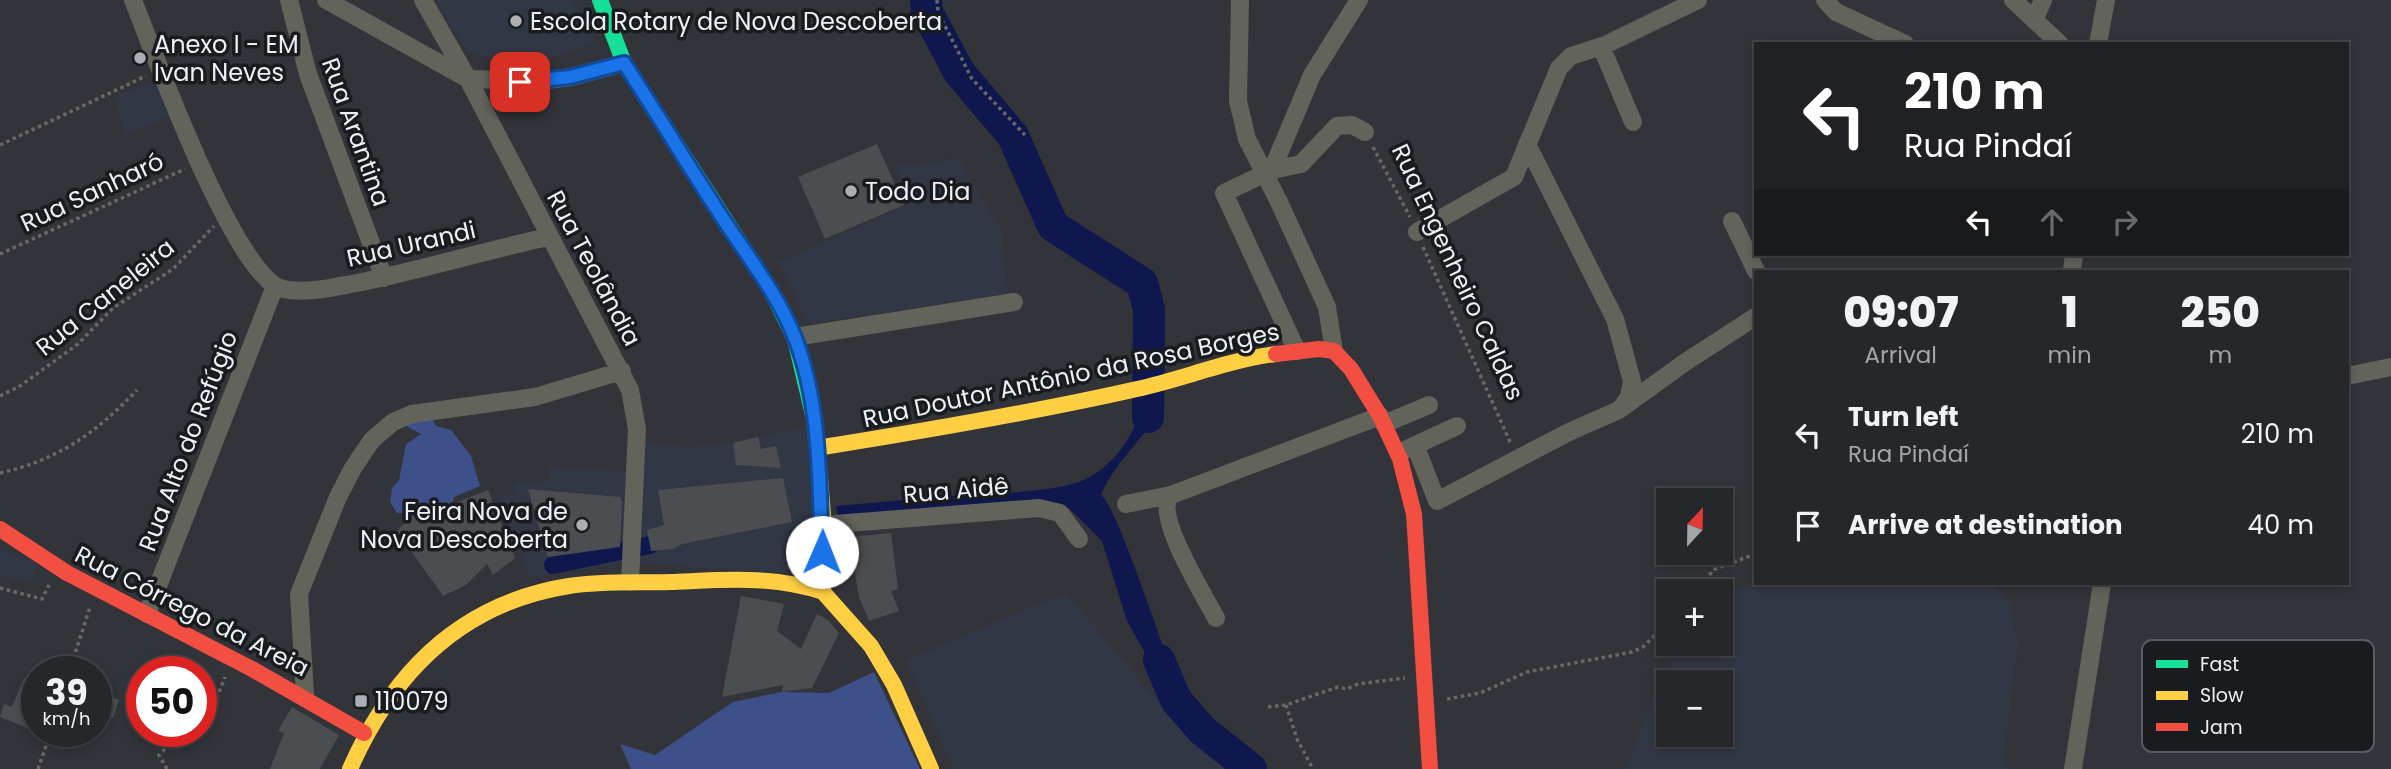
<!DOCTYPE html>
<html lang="en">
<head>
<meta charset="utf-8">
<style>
	body { margin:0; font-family:Poppins,sans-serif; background:#2e2f33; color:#f1f3f6; height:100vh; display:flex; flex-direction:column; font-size:26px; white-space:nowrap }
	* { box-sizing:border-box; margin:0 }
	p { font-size:23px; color:#a4a5a9 }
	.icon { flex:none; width:38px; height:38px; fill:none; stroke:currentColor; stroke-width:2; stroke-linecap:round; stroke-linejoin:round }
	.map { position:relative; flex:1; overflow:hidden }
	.panel { position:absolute; left:1754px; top:270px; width:595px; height:315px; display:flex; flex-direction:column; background:#26272b; border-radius:0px; box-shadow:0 4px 10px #0003,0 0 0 2px #424447 }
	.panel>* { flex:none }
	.banner { position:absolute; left:1754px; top:42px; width:595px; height:214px; border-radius:0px; box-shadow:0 4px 10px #0003,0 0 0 2px #424447; background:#202124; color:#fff; overflow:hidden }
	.needle { width:46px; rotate:22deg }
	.controls { position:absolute; left:1656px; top:488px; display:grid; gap:14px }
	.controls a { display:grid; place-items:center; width:77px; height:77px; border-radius:0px; background:#26272b; box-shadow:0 4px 10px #0003,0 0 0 2px #424447; font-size:35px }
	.speed { position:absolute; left:21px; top:656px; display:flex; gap:14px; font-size:35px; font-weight:700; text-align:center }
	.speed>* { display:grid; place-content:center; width:91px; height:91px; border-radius:50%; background:#26272b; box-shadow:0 4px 10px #0003,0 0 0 2px #424447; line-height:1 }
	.speed small { font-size:18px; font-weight:400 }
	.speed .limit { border:10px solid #d22; background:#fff; color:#111 }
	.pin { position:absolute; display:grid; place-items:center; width:60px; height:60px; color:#fff; margin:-30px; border-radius:14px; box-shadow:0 4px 10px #0006 }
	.me { position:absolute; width:77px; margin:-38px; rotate:1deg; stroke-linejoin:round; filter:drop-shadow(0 0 5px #0008) }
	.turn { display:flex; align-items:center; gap:24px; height:147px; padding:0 35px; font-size:32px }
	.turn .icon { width:91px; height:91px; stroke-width:2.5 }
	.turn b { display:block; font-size:49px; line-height:60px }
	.lanes { display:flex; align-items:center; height:66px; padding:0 35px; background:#0003; justify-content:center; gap:35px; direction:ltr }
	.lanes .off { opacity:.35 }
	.eta { display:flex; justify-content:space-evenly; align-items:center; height:119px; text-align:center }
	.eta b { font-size:42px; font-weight:800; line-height:49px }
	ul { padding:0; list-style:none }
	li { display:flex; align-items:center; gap:21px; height:91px; padding:0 35px }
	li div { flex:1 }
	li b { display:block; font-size:26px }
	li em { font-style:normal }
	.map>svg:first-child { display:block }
</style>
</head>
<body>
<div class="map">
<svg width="2391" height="769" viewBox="0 0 2391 769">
	<rect width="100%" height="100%" fill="#323439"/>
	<path fill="#323745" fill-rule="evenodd" d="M436 0H573L596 42 530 65 467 53Z
		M157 80 169 117 125 135 114 97Z
		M959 159 1001 230 1008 293 808 324 779 262 910 204 895 166Z
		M807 428 814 556 791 573 623 563 531 578 496 498 515 493 513 483 549 481 550 466 627 472 629 439 691 448Z
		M0 549 37 564 31 583 0 575Z
		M1760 583H1988L2009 601 2018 643 2004 757 2008 769H1626L1658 685 1680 644H1720V600L1730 591ZM1720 682V735H1668V682Z
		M1066 593 1166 711 1171 707 1203 737 1225 769H954L906 660Z"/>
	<path fill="#3d5089" d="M422 418H432L436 426 451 430 471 456 480 486 454 497 450 513H397L390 502 392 488 399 480 406 444 421 434 406 426Z
		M874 672 920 769H631L620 744 655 755 733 702 782 692 829 693Z"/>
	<path fill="#0e174e" d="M1161 396C1153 436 1116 457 1101 495 1117 505 1168 664 1180 694L1173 703 1127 621 1102 541 1069 508 1041 502 838 517 836 506 983 493 989 495C1016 491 1061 491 1086 479 1117 463 1138 431 1143 398Z"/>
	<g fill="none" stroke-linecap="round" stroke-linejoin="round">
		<path stroke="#0e174e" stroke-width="18" d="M553 565 650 545"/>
		<path stroke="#0e174e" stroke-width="32" d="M926 0 927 12 959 72 1013 136 1053 226 1142 283 1149 309 1148 417
			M1159 660 1176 700 1202 730 1251 769"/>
	</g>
	<path fill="#4b4d51" d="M877 144 904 205 825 239 798 177Z
		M758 437 761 449 776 446 781 468 736 465 733 443Z
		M783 478 792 522 682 544 673 549 651 551 647 530 664 525 658 490Z
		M528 489 620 497 622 501 620 547 548 557Z
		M488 490 515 558 493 575 487 564 466 585 443 596 397 531 415 512 432 515 457 513 452 504Z
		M891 533 898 589 891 591 899 611 869 621 859 597 849 537Z
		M741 596 784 604 777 631 801 649 817 614 828 620 839 633 812 688 782 692 783 685 722 697Z
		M24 678 37 683V704L28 728 0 717 4 704 12 707Z
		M96 692 119 700 113 718 96 712Z
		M292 707 339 735 320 769H270L284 733 278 731Z"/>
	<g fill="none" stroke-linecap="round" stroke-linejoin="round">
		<path stroke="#686964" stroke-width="3.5" stroke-dasharray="3.5 3.5" stroke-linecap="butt" d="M937 0 938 12 972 79 1025 135
			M0 145 146 76
			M1373 147 1410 217
			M1423 247 1511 444
			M0 254 185 169
			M0 396 20 386 78 344 113 308 173 269 214 226
			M0 473C58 460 96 433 137 390
			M0 588 42 599 49 585
			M1697 592 1713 570 1755 554
			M69 672 90 607
			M1447 699 1480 693 1527 672 1632 652 1643 647 1668 623
			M1286 705 1297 739 1313 769
			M1268 707 1286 705 1338 687 1347 689 1358 684 1405 678
			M201 712 216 700 225 677
			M38 769 51 732
			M167 769 159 755 182 732"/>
		<path stroke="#62635a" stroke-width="18" d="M133 0C153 50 235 278 283 289 307 294 334 287 357 283 421 270 484 251 548 237
			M289 0 308 74 384 278
			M326 0 468 79 539 81 571 77 624 63
			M423 0 468 79 630 390 637 429 630 582
			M1825 0 1836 12 1905 44
			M2013 0 2060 44
			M2035 18 2043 0
			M2098 44 2106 0
			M1601 46 1633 122
			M1238 101 1240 0
			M1527 144 1615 319 1632 381 1629 397 1621 408
			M1272 170 1312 75 1359 0
			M1279 202 1327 307 1334 351
			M1732 221 1756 271
			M1417 232 1514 177 1559 68 1571 56 1605 45 1698 0
			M2072 271 2074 254
			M795 337 1014 302
			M1297 351 1224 193 1272 170 1301 164 1337 126 1352 125 1365 132
			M2347 376 2391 367
			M1384 424 1429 405
			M1415 445 1437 501 1569 432 1619 410 1684 363 1755 317
			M1407 449 1457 426
			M1171 495C1153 514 1205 597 1216 618
			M1126 504 1171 495 1380 416
			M822 525 1039 508 1060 513 1079 539
			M147 614 275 286
			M305 695 299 594 338 497 353 468 372 440 393 422 412 414 535 397 622 371
			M2073 769 2102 583"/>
		<path stroke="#16e098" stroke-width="16" d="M600 0 624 63 770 289 795 339 814 419 819 467"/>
		<path stroke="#ffcf43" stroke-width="16" d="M817 448C924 431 1031 413 1137 389 1183 379 1228 360 1276 354
			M819 467 823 515V592L871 646 894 685 931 769
			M350 769C392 673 461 603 569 586 602 581 636 583 670 582 723 580 772 575 823 592"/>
		<path stroke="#f24e42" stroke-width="16" d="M1276 354 1319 349 1334 351 1351 369 1380 416 1400 459 1414 514 1430 769
			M0 529 67 573 252 669 364 733"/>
		<path stroke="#62635a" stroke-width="18" d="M1238 101 1247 139 1279 202"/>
	</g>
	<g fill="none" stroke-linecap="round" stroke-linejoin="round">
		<defs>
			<path id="route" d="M520 82 570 77 624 63C656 112 686 162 718 211 744 252 777 292 795 338 821 405 819 482 822 552"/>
		</defs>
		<use href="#route" stroke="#114b97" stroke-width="18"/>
		<use href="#route" stroke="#1a73e8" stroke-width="12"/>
	</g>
	<g fill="#acaeb4" stroke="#191b1f" stroke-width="2.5">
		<circle cx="516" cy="21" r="7"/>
		<circle cx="140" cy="58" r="7"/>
		<circle cx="851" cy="191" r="7"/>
		<circle cx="582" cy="525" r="7"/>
		<rect x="354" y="694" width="14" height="14" rx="3.5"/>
	</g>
	<g text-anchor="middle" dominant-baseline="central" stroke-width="7" stroke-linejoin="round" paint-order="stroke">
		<g font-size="24" fill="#eef0f7" stroke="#191b1f" text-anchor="start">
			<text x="530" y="21">Escola Rotary de Nova Descoberta</text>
			<text x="154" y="44">Anexo I - EM<tspan x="154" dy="28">Ivan Neves</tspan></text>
			<text x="865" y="191">Todo Dia</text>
			<text x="568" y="511" text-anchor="end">Feira Nova de<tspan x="568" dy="28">Nova Descoberta</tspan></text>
			<text x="375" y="701">110079</text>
		</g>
		<g font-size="24" fill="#eef0f7" stroke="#191b1f">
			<text transform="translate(356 132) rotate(70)">Rua Arantina</text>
			<text transform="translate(92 192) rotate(-25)">Rua Sanharó</text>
			<text transform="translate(411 244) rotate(-13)">Rua Urandi</text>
			<text transform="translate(594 268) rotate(62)">Rua Teolândia</text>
			<text transform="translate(1458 272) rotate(65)">Rua Engenheiro Caldas</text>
			<text transform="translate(105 297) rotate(-39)">Rua Caneleira</text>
			<text transform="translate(1071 375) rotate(-12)">Rua Doutor Antônio da Rosa Borges</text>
			<text transform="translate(188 441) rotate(-69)">Rua Alto do Refúgio</text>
			<text transform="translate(956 490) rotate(-5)">Rua Aidê</text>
			<text transform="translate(192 611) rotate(27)">Rua Córrego da Areia</text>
		</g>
	</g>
	<rect x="2142" y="640" width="232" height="112" rx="10" fill="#191b1f" stroke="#595b60" stroke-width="2"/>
	<rect x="2156" y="660" width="32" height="8" fill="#16e098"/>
	<rect x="2156" y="691" width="32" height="9" fill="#ffcf43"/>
	<rect x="2156" y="723" width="32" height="8" fill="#f24e42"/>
	<g font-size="19" fill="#eef0f7">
		<text x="2200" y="671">Fast</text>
		<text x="2200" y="702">Slow</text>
		<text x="2200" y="734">Jam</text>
	</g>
</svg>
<div class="controls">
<a><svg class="needle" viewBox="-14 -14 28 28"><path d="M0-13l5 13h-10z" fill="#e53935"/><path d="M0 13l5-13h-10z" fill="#a4a5a9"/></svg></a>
<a>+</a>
<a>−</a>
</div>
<div class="speed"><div>39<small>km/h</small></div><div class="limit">50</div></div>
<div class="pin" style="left:520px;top:82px;background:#d93025"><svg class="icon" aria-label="arrive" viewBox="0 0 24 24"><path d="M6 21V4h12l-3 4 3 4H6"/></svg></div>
<svg class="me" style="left:822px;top:552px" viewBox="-20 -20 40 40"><circle r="19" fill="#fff"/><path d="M0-13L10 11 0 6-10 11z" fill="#1a73e8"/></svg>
<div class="banner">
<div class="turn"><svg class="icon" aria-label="left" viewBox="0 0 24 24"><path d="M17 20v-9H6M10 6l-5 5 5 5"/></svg><div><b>210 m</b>Rua Pindaí</div></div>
<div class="lanes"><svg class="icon" aria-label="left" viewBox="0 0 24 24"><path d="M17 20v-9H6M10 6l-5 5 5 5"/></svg><svg class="icon off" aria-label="ahead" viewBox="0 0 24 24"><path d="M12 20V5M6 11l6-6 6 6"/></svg><svg class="icon off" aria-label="right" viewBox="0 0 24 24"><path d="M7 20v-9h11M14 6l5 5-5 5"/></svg></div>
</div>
<section class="panel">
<div class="eta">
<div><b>09:07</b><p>Arrival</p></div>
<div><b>1</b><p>min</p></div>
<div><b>250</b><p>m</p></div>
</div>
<ul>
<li><svg class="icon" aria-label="left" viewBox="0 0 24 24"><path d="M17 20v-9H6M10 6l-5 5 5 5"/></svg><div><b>Turn left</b><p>Rua Pindaí</p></div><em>210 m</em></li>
<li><svg class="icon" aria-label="arrive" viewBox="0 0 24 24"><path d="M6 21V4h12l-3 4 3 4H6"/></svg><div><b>Arrive at destination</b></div><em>40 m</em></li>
</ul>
</section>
</div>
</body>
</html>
